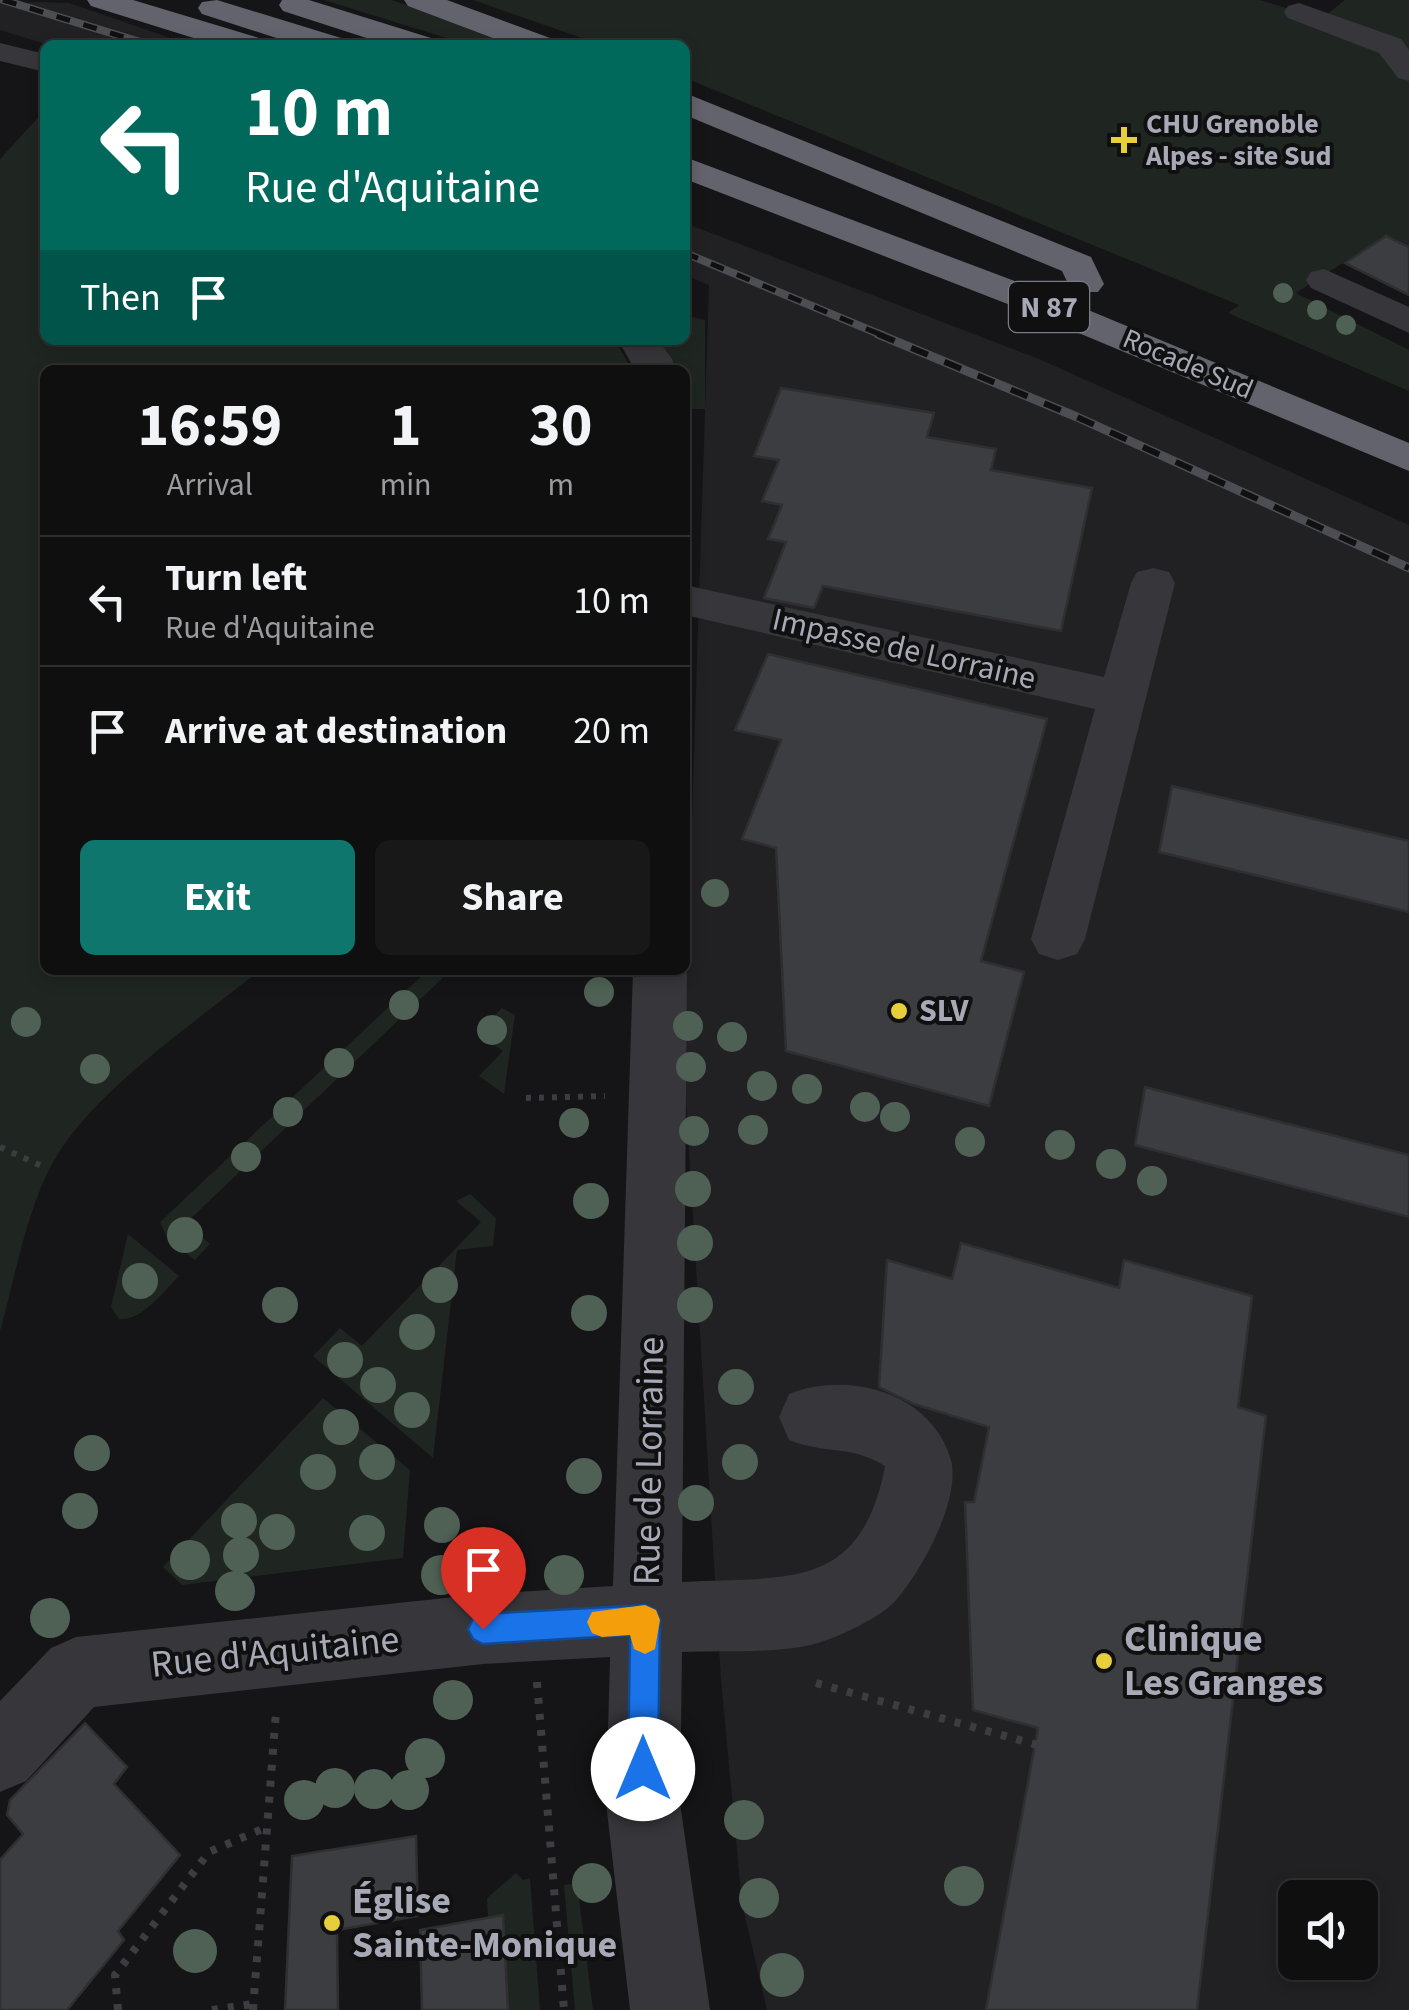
<!DOCTYPE html>
<html lang="en">
<head>
<meta charset="utf-8">
<style>
	body { margin:0; font-family:"Source Sans 3",sans-serif; background:#191819; color:#f1f3f6; height:100vh; display:flex; flex-direction:column; font-size:38px; white-space:nowrap }
	* { box-sizing:border-box; margin:0 }
	p { font-size:32px; color:#9c9c9f }
	.icon { flex:none; width:55px; height:55px; fill:none; stroke:currentColor; stroke-width:2; stroke-linecap:round; stroke-linejoin:round }
	.map { position:relative; flex:1; overflow:hidden }
	.sheet { position:absolute; left:40px; top:365px; width:650px; height:610px; display:flex; flex-direction:column; background:#100f10; border-radius:15px; box-shadow:0 5px 15px #0003,0 0 0 2px #302f30 }
	.sheet>* { flex:none }
	.hud { position:absolute; left:40px; top:40px; width:650px; height:305px; border-radius:15px; box-shadow:0 5px 15px #0003,0 0 0 2px #302f30; background:#00695c; color:#fff; overflow:hidden }
	.buttons { position:absolute; left:1278px; top:1880px; display:grid; gap:20px }
	.buttons a { display:grid; place-items:center; width:100px; height:100px; border-radius:15px; background:#100f10; box-shadow:0 5px 15px #0003,0 0 0 2px #302f30; font-size:50px }
	.pin { position:absolute; display:grid; place-items:center; width:85px; height:85px; color:#fff; margin:-102px -42px; border-radius:50% 50% 50% 0; rotate:-45deg; box-shadow:0 0 10px #0007 }
	.pin .icon { rotate:45deg }
	.me { position:absolute; width:110px; margin:-55px; rotate:0deg; stroke-linejoin:round; filter:drop-shadow(0 0 8px #0008) }
	.turn { display:flex; align-items:center; gap:35px; height:210px; padding:0 40px; font-size:45px }
	.turn .icon { width:130px; height:130px; stroke-width:2.5 }
	.turn b { display:block; font-size:70px; line-height:85px }
	.then { display:flex; align-items:center; height:95px; padding:0 40px; background:#0003; gap:20px; font-size:38px }
	.eta { display:flex; justify-content:space-evenly; align-items:center; height:170px; text-align:center }
	.eta b { font-size:60px; font-weight:700; line-height:70px }
	.button { display:flex; gap:20px; margin-top:auto; padding:20px 40px }
	.button a { flex:1; height:115px; border-radius:15px; background:#0f766e; color:#fff; font-size:40px; font-weight:700; line-height:115px; text-align:center }
	.button a+a { background:#191819; color:#f1f3f6 }
	ul { padding:0; list-style:none }
	li { display:flex; align-items:center; gap:30px; height:130px; padding:0 40px; border-top:2px solid #302f30 }
	li div { flex:1 }
	li b { display:block; font-size:38px }
	li em { font-style:normal }
	.map>svg:first-child { display:block }
</style>
</head>
<body>
<div class="map">
<svg width="1409" height="2010" viewBox="0 0 1409 2010">
	<rect width="100%" height="100%" fill="#151416"/>
	<path fill="#212123" fill-rule="evenodd" d="M37 2 69 3 191 45H49L0 30V4Z
		M685 223 1039 359 1409 525V2010H767L742 1904 721 1680 684 1068 709 285 685 275ZM1295 1898H1360V1962H1295Z"/>
	<path fill="#1f2621" d="M324 0H392L520 45H469Z
		M473 0H1259L1322 18 1345 0H1409V245L1386 235 1296 293 1409 350V391L1228 313 1239 305 685 78V45H602Z
		M45 110V340H615L632 370H45V970H260C193 1025 81 1098 46 1176 24 1224 14 1281 0 1331V159Z
		M685 315 705 320V409H685V370H667L650 340H685Z
		M428 970H451L186 1223 210 1244 195 1260 167 1238 160 1222Z
		M502 1008 515 1015 504 1094 479 1076 503 1051 477 1033Z
		M470 1194 496 1218 493 1246 457 1250 433 1458 313 1356 340 1328 362 1346 481 1222 456 1201Z
		M128 1234 179 1276C162 1293 142 1321 119 1319L111 1307Z
		M323 1398 410 1470 403 1558 182 1585 163 1567Z
		M516 1873 523 1880 530 1878 540 2010H508L503 1916 488 1918 487 1898Z
		M577 1883 593 2010H575L564 1885Z"/>
	<path fill="#3c3d40" stroke="#2f2f32" stroke-width="2.5" d="M1386 236 1409 247V295L1345 263Z
		M781 388 934 413 927 437 996 449 991 470 1092 488 1061 631 823 586 814 608 764 598 786 542 768 539 782 505 762 501 779 460 754 456Z
		M768 654 1047 719 981 961 1024 972 989 1106 786 1051 776 848 742 839 781 740 735 730Z
		M1172 786 1409 841V912L1159 852Z
		M1145 1087 1409 1155V1217L1135 1145Z
		M961 1243 1119 1288 1124 1260 1252 1296 1238 1407 1266 1416 1197 2010H986L1038 1728 973 1710 965 1502H974L989 1427 914 1404 879 1387 887 1260 952 1279Z
		M85 1723 127 1767 114 1784 180 1855 118 1931 124 1940 67 2010H0V1860L23 1834 7 1815 10 1800Z
		M416 1836 418 1916 337 1930 338 2010H285L292 1856Z
		M503 1915 508 2010H422L420 1930Z"/>
	<g fill="none" stroke-linecap="round" stroke-linejoin="round">
		<path stroke="#3c3c42" stroke-width="6" stroke-dasharray="5 8" stroke-linecap="butt" d="M526 1098 605 1096
			M0 1147 46 1168"/>
		<path stroke="#3c3c42" stroke-width="8" stroke-dasharray="6 10" stroke-linecap="butt" d="M537 1682 564 2010
			M816 1683 1055 1750
			M118 2010 115 1975 209 1852 267 1827
			M212 2010 253 2004
			M253 2010 276 1712"/>
		<path fill="#36363b" fill-rule="evenodd" d="M1299 3 1401 39 1409 50V81L1398 78 1379 53 1288 18 1284 12 1288 6Z
			M0 43 45 54V72L0 61Z
			M1324 269 1409 307V333L1311 288 1306 280 1311 272Z
			M618 340H658L672 359 675 370H635Z
			M1153 568 1169 572 1175 583 1085 939 1077 954 1058 960 1039 954 1031 939 1095 709 685 615V585L1104 677 1131 583 1137 572Z
			M685 966 687 970 682 1582C787 1576 861 1592 885 1466 849 1444 826 1455 789 1440L779 1417 789 1394C849 1370 932 1393 951 1460 961 1499 922 1570 897 1599 882 1617 841 1636 818 1643 781 1654 722 1650 682 1652L680 1803 710 2010H630L606 1803 610 1657 483 1664 94 1707 26 1781 0 1792V1701L51 1648 76 1637 483 1594 613 1586 633 970H685Z"/>
		<path fill="#62636c" fill-rule="evenodd" d="M87 0H133L259 38 264 45H216L91 6Z
			M217 0 341 38 346 45H298L202 14 198 8 202 2Z
			M282 0H309L431 38 436 45H388L283 11 279 5Z
			M404 0H447L550 38 555 45H511L408 6Z
			M685 93 1091 257 1104 284 1098 292H1072L1062 271 685 115Z
			M685 157 1052 295 1409 443V471L1026 311 685 179Z"/>
		<defs>
			<path id="rail-far1" d="M3 0 150 45
				M685 253 884 336"/>
			<path id="rail" d="M878 334 1077 417 1409 568"/>
		</defs>
		<use href="#rail-far1" stroke="#4d4d54" stroke-width="8"/>
		<use href="#rail" stroke="#4d4d54" stroke-width="9"/>
		<use href="#rail-far1" stroke="#101011" stroke-width="5" stroke-dasharray="14" stroke-linecap="butt"/>
		<use href="#rail" stroke="#101011" stroke-width="6" stroke-dasharray="18" stroke-linecap="butt"/>
	</g>
	<g fill="#4f6154">
		<circle cx="1283" cy="293" r="10"/>
		<circle cx="1317" cy="310" r="10"/>
		<circle cx="1346" cy="325" r="10"/>
		<circle cx="715" cy="893" r="14"/>
		<circle cx="599" cy="992" r="15"/>
		<circle cx="404" cy="1005" r="15"/>
		<circle cx="26" cy="1022" r="15"/>
		<circle cx="688" cy="1026" r="15"/>
		<circle cx="492" cy="1030" r="15"/>
		<circle cx="732" cy="1037" r="15"/>
		<circle cx="339" cy="1063" r="15"/>
		<circle cx="691" cy="1067" r="15"/>
		<circle cx="95" cy="1069" r="15"/>
		<circle cx="762" cy="1086" r="15"/>
		<circle cx="807" cy="1089" r="15"/>
		<circle cx="865" cy="1107" r="15"/>
		<circle cx="288" cy="1112" r="15"/>
		<circle cx="895" cy="1117" r="15"/>
		<circle cx="574" cy="1123" r="15"/>
		<circle cx="753" cy="1130" r="15"/>
		<circle cx="694" cy="1131" r="15"/>
		<circle cx="970" cy="1142" r="15"/>
		<circle cx="1060" cy="1145" r="15"/>
		<circle cx="246" cy="1157" r="15"/>
		<circle cx="1111" cy="1164" r="15"/>
		<circle cx="1152" cy="1181" r="15"/>
		<circle cx="693" cy="1189" r="18"/>
		<circle cx="591" cy="1201" r="18"/>
		<circle cx="185" cy="1235" r="18"/>
		<circle cx="695" cy="1243" r="18"/>
		<circle cx="140" cy="1281" r="18"/>
		<circle cx="440" cy="1285" r="18"/>
		<circle cx="280" cy="1305" r="18"/>
		<circle cx="695" cy="1305" r="18"/>
		<circle cx="589" cy="1313" r="18"/>
		<circle cx="417" cy="1332" r="18"/>
		<circle cx="345" cy="1360" r="18"/>
		<circle cx="378" cy="1385" r="18"/>
		<circle cx="736" cy="1387" r="18"/>
		<circle cx="412" cy="1410" r="18"/>
		<circle cx="341" cy="1427" r="18"/>
		<circle cx="92" cy="1453" r="18"/>
		<circle cx="377" cy="1462" r="18"/>
		<circle cx="740" cy="1462" r="18"/>
		<circle cx="318" cy="1472" r="18"/>
		<circle cx="584" cy="1476" r="18"/>
		<circle cx="696" cy="1503" r="18"/>
		<circle cx="80" cy="1511" r="18"/>
		<circle cx="239" cy="1521" r="18"/>
		<circle cx="442" cy="1525" r="18"/>
		<circle cx="277" cy="1532" r="18"/>
		<circle cx="367" cy="1533" r="18"/>
		<circle cx="241" cy="1555" r="18"/>
		<circle cx="190" cy="1560" r="20"/>
		<circle cx="441" cy="1575" r="20"/>
		<circle cx="564" cy="1575" r="20"/>
		<circle cx="235" cy="1591" r="20"/>
		<circle cx="50" cy="1618" r="20"/>
		<circle cx="453" cy="1700" r="20"/>
		<circle cx="425" cy="1758" r="20"/>
		<circle cx="335" cy="1788" r="20"/>
		<circle cx="374" cy="1789" r="20"/>
		<circle cx="409" cy="1790" r="20"/>
		<circle cx="304" cy="1800" r="20"/>
		<circle cx="744" cy="1820" r="20"/>
		<circle cx="592" cy="1883" r="20"/>
		<circle cx="964" cy="1886" r="20"/>
		<circle cx="759" cy="1898" r="20"/>
		<circle cx="195" cy="1951" r="22"/>
		<circle cx="782" cy="1975" r="22"/>
	</g>
	<path fill="#1a73e8" stroke="#114b97" stroke-width="2.5" d="M645 1605 656 1610 660 1620 658 1769 654 1780 643 1784 632 1780 628 1769 630 1635 483 1644 473 1639 468 1629 473 1619 483 1614Z"/>
	<path fill="#f59e0b" d="M645 1605 656 1610 660 1620 655 1649 645 1654 634 1649 630 1635 602 1637 592 1633 587 1622 592 1612Z"/>
	<g fill="#e7ce3b" stroke="#101011" stroke-width="4">
		<path d="M1119 125h10v10h10v10h-10v10h-10v-10h-10v-10h10z"/>
		<circle cx="899" cy="1011" r="10"/>
		<circle cx="1104" cy="1661" r="10"/>
		<circle cx="332" cy="1923" r="10"/>
	</g>
	<g text-anchor="middle" dominant-baseline="central" stroke-width="8" stroke-linejoin="round" paint-order="stroke">
		<g font-size="28" font-weight="bold" fill="#a7a9b6" stroke="#101011" text-anchor="start">
			<text x="1146" y="124">CHU Grenoble<tspan x="1146" dy="32">Alpes - site Sud</tspan></text>
		</g>
		<g font-size="28" fill="#a7a9b6" stroke="#101011">
			<text transform="translate(1188 364) rotate(23)">Rocade Sud</text>
		</g>
		<rect fill="#101011" stroke="#7a7b84" stroke-width="2.5" x="1009" y="282" width="80" height="50" rx="8"/>
		<g font-size="30" font-weight="bold" fill="#a7a9b6">
			<text x="1049" y="307">N 87</text>
		</g>
		<g font-size="32" fill="#a7a9b6" stroke="#101011">
			<text transform="translate(904 649) rotate(13)">Impasse de Lorraine</text>
		</g>
		<g font-size="32" font-weight="bold" fill="#a7a9b6" stroke="#101011" text-anchor="start">
			<text x="919" y="1011">SLV</text>
		</g>
		<g font-size="38" fill="#a7a9b6" stroke="#101011">
			<text transform="translate(649 1461) rotate(-89)">Rue de Lorraine</text>
			<text transform="translate(275 1652) rotate(-6)">Rue d'Aquitaine</text>
		</g>
		<g font-size="38" font-weight="bold" fill="#a7a9b6" stroke="#101011" text-anchor="start">
			<text x="1124" y="1639">Clinique<tspan x="1124" dy="44">Les Granges</tspan></text>
			<text x="352" y="1901">Église<tspan x="352" dy="44">Sainte-Monique</tspan></text>
		</g>
	</g>
</svg>
<div class="buttons">
<a><svg class="icon" aria-label="sound" viewBox="0 0 24 24"><path d="M4 9h4l5-4v14l-5-4H4zM17 9q2 3 0 6"/></svg></a>
</div>
<div class="pin" style="left:483px;top:1629px;background:#d93025"><svg class="icon" aria-label="arrive" viewBox="0 0 24 24"><path d="M6 21V4h12l-3 4 3 4H6"/></svg></div>
<svg class="me" style="left:643px;top:1769px" viewBox="-20 -20 40 40"><circle r="19" fill="#fff"/><path d="M0-13L10 11 0 6-10 11z" fill="#1a73e8"/></svg>
<div class="hud">
<div class="turn"><svg class="icon" aria-label="left" viewBox="0 0 24 24"><path d="M17 20v-9H6M10 6l-5 5 5 5"/></svg><div><b>10 m</b>Rue d'Aquitaine</div></div>
<div class="then">Then<svg class="icon" aria-label="arrive" viewBox="0 0 24 24"><path d="M6 21V4h12l-3 4 3 4H6"/></svg></div>
</div>
<section class="sheet">
<div class="eta">
<div><b>16:59</b><p>Arrival</p></div>
<div><b>1</b><p>min</p></div>
<div><b>30</b><p>m</p></div>
</div>
<ul>
<li><svg class="icon" aria-label="left" viewBox="0 0 24 24"><path d="M17 20v-9H6M10 6l-5 5 5 5"/></svg><div><b>Turn left</b><p>Rue d'Aquitaine</p></div><em>10 m</em></li>
<li><svg class="icon" aria-label="arrive" viewBox="0 0 24 24"><path d="M6 21V4h12l-3 4 3 4H6"/></svg><div><b>Arrive at destination</b></div><em>20 m</em></li>
</ul>
<div class="button"><a>Exit</a><a>Share</a></div>
</section>
</div>
</body>
</html>
